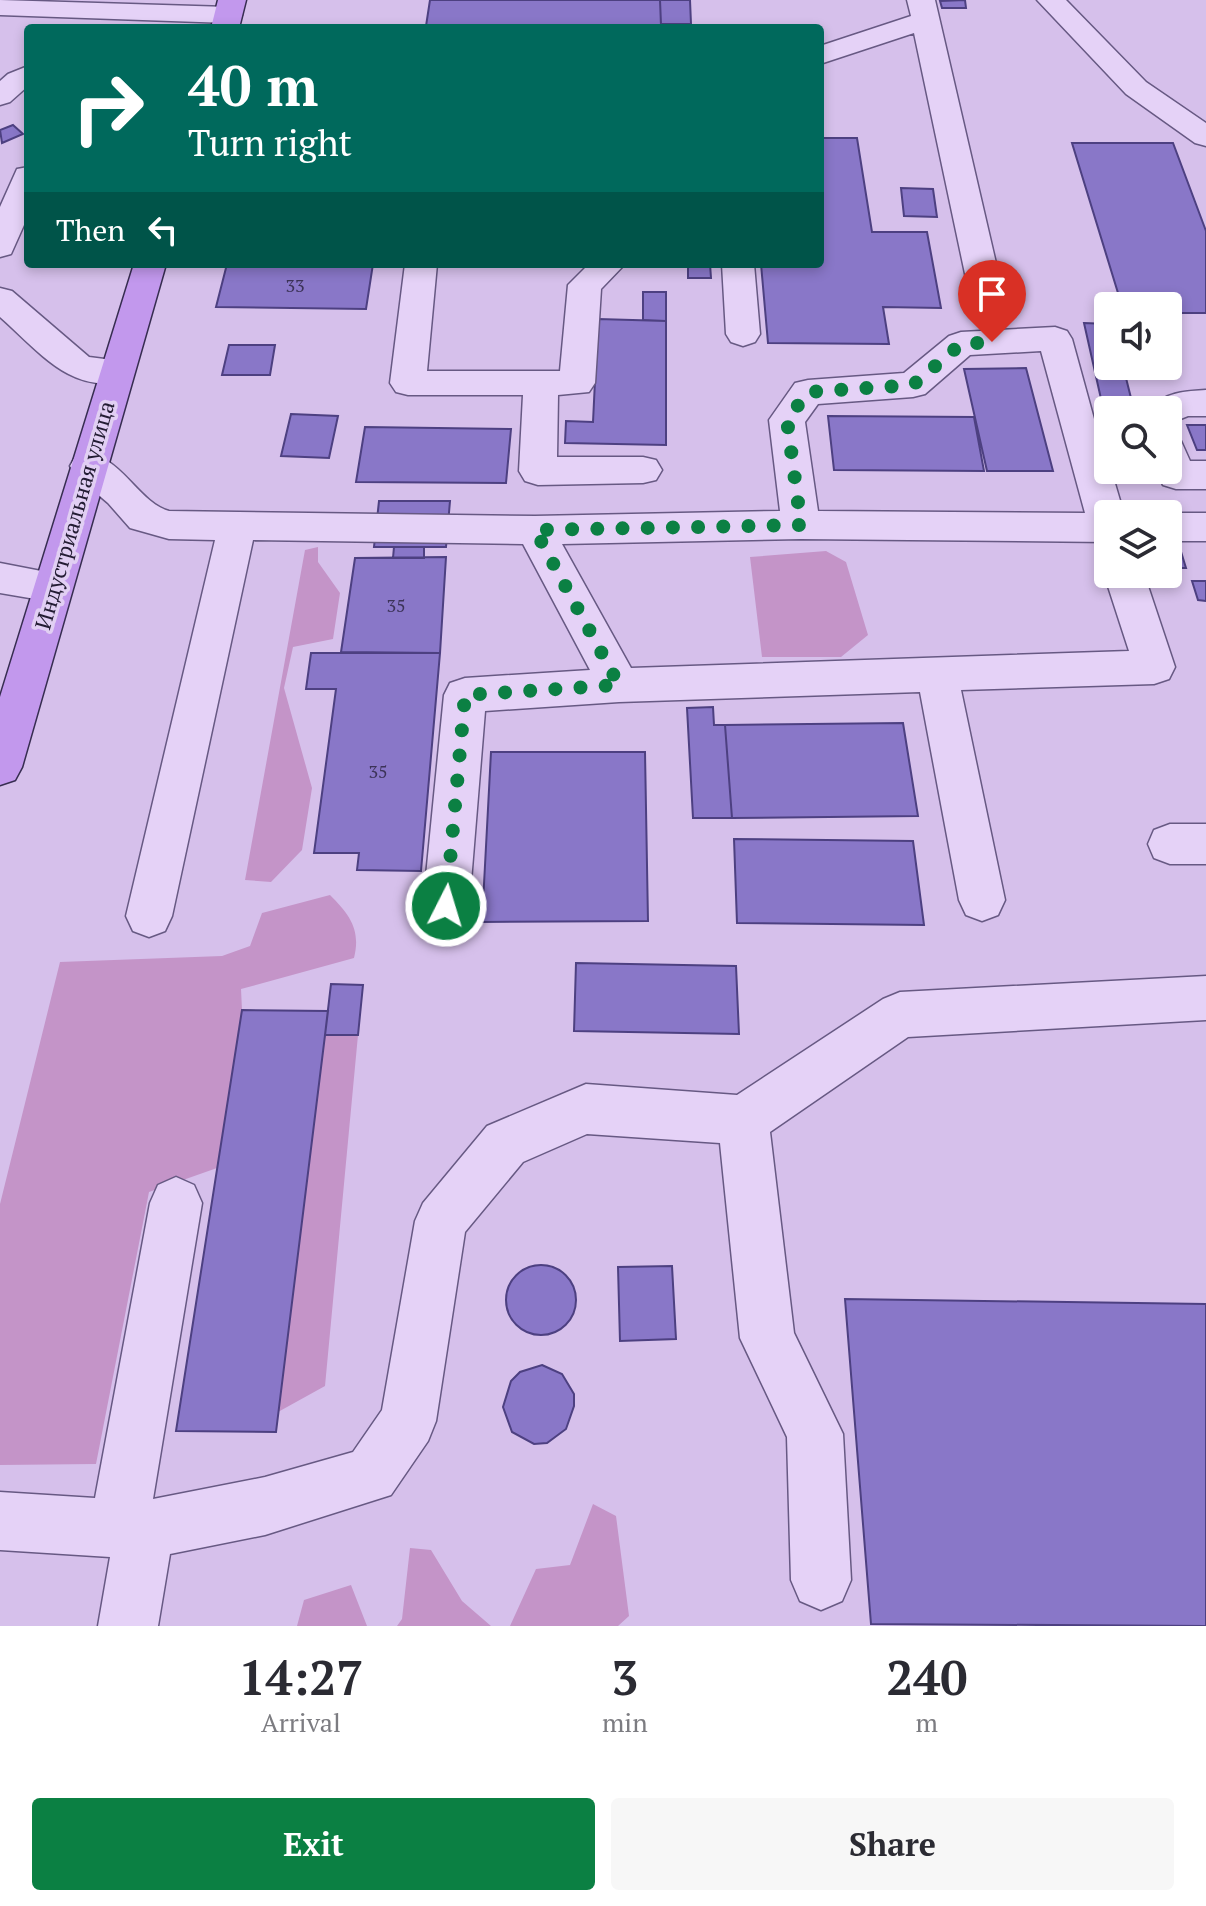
<!DOCTYPE html>
<html lang="en">
<head>
<meta charset="utf-8">
<style>
	body { margin:0; font-family:"PT Serif",serif; background:#f7f7f7; color:#2b2b33; height:100vh; display:flex; flex-direction:column; font-size:30px; white-space:nowrap }
	* { box-sizing:border-box; margin:0 }
	p { font-size:26px; color:#7c7c81 }
	.icon { flex:none; width:44px; height:44px; fill:none; stroke:currentColor; stroke-width:2; stroke-linecap:round; stroke-linejoin:round }
	.map { position:relative; height:1626px; overflow:hidden }
	.drawer { display:flex; flex-direction:column; background:#fff; flex:1 }
	.drawer>* { flex:none }
	.hud { position:absolute; left:24px; top:24px; width:800px; height:244px; border-radius:8px; box-shadow:0 4px 12px #0003; background:#00695c; color:#fff; overflow:hidden }
	.controls { position:absolute; left:1094px; top:292px; display:grid; gap:16px }
	.controls a { display:grid; place-items:center; width:88px; height:88px; border-radius:8px; background:#fff; box-shadow:0 4px 12px #0003; font-size:40px }
	.pin { position:absolute; display:grid; place-items:center; width:68px; height:68px; color:#fff; margin:-82px -34px; border-radius:50% 50% 50% 0; rotate:-45deg; box-shadow:0 0 8px #0007 }
	.pin .icon { rotate:45deg }
	.me { position:absolute; width:88px; margin:-44px; rotate:5deg; stroke-linejoin:round; filter:drop-shadow(0 0 6px #0008) }
	.turn { display:flex; align-items:center; gap:28px; height:168px; padding:0 32px; font-size:36px }
	.turn .icon { width:104px; height:104px; stroke-width:2.5 }
	.turn b { display:block; font-size:56px; line-height:68px }
	.then { display:flex; align-items:center; height:76px; padding:0 32px; background:#0003; gap:16px; font-size:30px }
	.eta { display:flex; justify-content:space-evenly; align-items:center; height:136px; text-align:center }
	.eta b { font-size:48px; font-weight:800; line-height:56px }
	.cta { display:flex; gap:16px; margin-top:auto; padding:16px 32px }
	.cta a { flex:1; height:92px; border-radius:8px; background:#0b8043; color:#fff; font-size:32px; font-weight:800; line-height:92px; text-align:center }
	.cta a+a { background:#f7f7f7; color:#2b2b33 }
	.map>svg:first-child { display:block }
</style>
</head>
<body>
<div class="map">
<svg width="1206" height="1626" viewBox="0 0 1206 1626">
	<rect width="100%" height="100%" fill="#d6c0eb"/>
	<path fill="#c494c8" d="M318 547V562L340 593 333 639 293 647 284 688 312 788 302 850 271 882 245 880 305 550Z
		M826 551 846 562 868 635 841 657H762L750 557Z
		M330 895C350 915 361 930 354 958L241 989 242 1010 217 1168 149 1192 96 1464 0 1465V1204L60 962 222 956 250 946 262 913Z
		M325 1035H358L325 1386 278 1412Z
		M593 1504 616 1516 629 1616 618 1626H510L536 1569 570 1565Z
		M410 1548 431 1550 462 1601 491 1626H397L402 1619Z
		M351 1585 367 1626H297L304 1600Z"/>
	<path fill="#8977c8" stroke="#4d4081" stroke-width="2" d="M430 0H660L661 26H426Z
		M660 0H690L691 24H661Z
		M965 0 966 8H942L940 1Z
		M13 125 23 134 2 143 0 130Z
		M820 138H857L872 232H927L941 308 883 307 889 344 768 343 761 264H820Z
		M1072 143H1173L1206 231V313H1168V306H1122Z
		M901 188 933 189 937 217 904 216Z
		M227 264H373L366 309 216 307Z
		M688 264H710L711 278H688Z
		M643 292H666V321L643 320Z
		M598 319 666 321V445L565 443 566 421 593 422Z
		M1084 323 1108 324V366H1123L1134 410H1108V430Z
		M229 345H275L270 375H222Z
		M1026 368 1053 471H987L964 369Z
		M291 414 338 416 329 458 281 456Z
		M828 416 974 417 984 471 834 470Z
		M1187 425H1206V450H1197Z
		M365 427 511 429 506 483 356 482Z
		M379 501H450L446 547H374Z
		M1168 542H1178L1186 568H1168Z
		M394 547H424V558H393Z
		M446 557 440 653 341 652 355 558Z
		M1192 581H1206V601L1198 600Z
		M311 653H440L421 871 357 870 359 853H314L336 689H306Z
		M713 707 714 725H725L732 818H693L687 708Z
		M903 723 918 816 732 818 725 725Z
		M491 752H645L648 921 482 922Z
		M734 839 913 841 924 925 737 923Z
		M576 963 736 966 739 1034 574 1031Z
		M331 984 363 985 358 1035H325Z
		M242 1010 328 1011 276 1432 176 1431Z
		M506 1300a35 35 0 1 1 70 0a35 35 0 1 1-70 0Z
		M672 1266 676 1339 620 1341 618 1267Z
		M845 1299 1206 1304V1626L871 1624Z
		M542 1365 562 1374 574 1394V1406L566 1429 547 1443 534 1444 512 1432 503 1407 511 1381 520 1372Z"/>
	<g fill="none" stroke-linecap="round" stroke-linejoin="round">
		<defs>
			<path id="minor" d="M0 0 228 7 238 9 242 15 238 21 228 23 0 15Z
				M907 0H935L1005 302 1000 310 988 313 976 310 971 302 914 33 820 64V46L911 16Z
				M1037 0H1066L1146 82 1206 123V146L1195 143 1126 94Z
				M28 66V86L10 102 0 105V81L8 74Z
				M28 167V216L11 254 0 257V207L17 169Z
				M405 264H437L427 371H560L568 285 589 264H625L601 289 595 383 589 392 558 395 557 457H643L656 460 662 470 656 480 643 483 538 485 525 481 519 471 523 395H408L396 392 390 383Z
				M722 264H754L760 334 755 342 743 346 731 342 726 334Z
				M0 288 12 291 89 357 128 362 134 371 128 380C71 396 39 351 0 317Z
				M1055 327 1067 331 1072 339 1108 470H1111L1124 514H1108V542L801 539 562 544 631 668 1129 651 1104 574 1108 567V574H1144L1175 667 1169 679 1154 684 961 690 1005 900 998 915 982 921 966 915 959 900 920 692 619 702 485 711 469 906 462 921 446 927 430 921 423 906 444 695 450 683 465 678 590 670 523 544 253 540 172 916 165 931 149 937 133 931 126 916 215 540 169 539 130 528 108 503 75 475 70 466 75 457C117 444 134 501 169 511L535 516 780 511 769 420 795 383 808 380 904 373 949 336 961 332ZM1041 351 1085 513 818 511 805 422 818 404 913 397 925 394 970 355Z
				M1206 390V416H1188L1168 424V410H1151C1162 392 1187 391 1206 390Z
				M1168 437 1181 441 1190 461H1206V489H1176L1163 485 1156 470H1168Z
				M1168 513H1206V541H1168V514H1164Z
				M0 563 67 576 73 587 67 598 53 602 0 593Z
				M1170 824H1206V864H1170L1154 858 1148 844 1154 830Z
				M1206 976V1020L908 1037 770 1132 794 1333 843 1434 851 1580 842 1601 821 1610 800 1601 791 1580 787 1437 740 1338 720 1143 587 1134 523 1162 465 1232 436 1421 428 1441 391 1495 265 1535 170 1554 158 1626H98L110 1557 0 1550V1492L95 1498 150 1203 158 1185 176 1177 194 1185 202 1203 153 1499 265 1477 353 1452 382 1410 415 1221 423 1203 487 1126 586 1084 737 1095 883 999 900 992Z"/>
			<path id="major" d="M218 0H246L239 28H211Z
				M134 264H166L22 767 15 780 0 785V697Z"/>
		</defs>
		<use href="#minor" stroke="#675983" stroke-width="3"/>
		<use href="#major" stroke="#372d51" stroke-width="3"/>
		<use href="#minor" fill="#e5d2f7" fill-rule="evenodd"/>
		<use href="#major" fill="#c298ed" fill-rule="evenodd"/>
	</g>
	<g fill="none" stroke-linecap="round" stroke-linejoin="round">
		<path stroke="#0b8043" stroke-width="14" stroke-dasharray="0 25.2" d="M446 906 465 695 619 685 535 530 801 525 787 420 808 392 913 385 961 344 992 342"/>
	</g>
	<g text-anchor="middle" dominant-baseline="central" stroke-width="7" stroke-linejoin="round" paint-order="stroke">
		<g font-size="18" fill="#3c3358">
			<text x="295" y="285">33</text>
			<text x="396" y="605">35</text>
			<text x="378" y="771">35</text>
		</g>
		<g font-size="22" fill="#231c33" stroke="#e1cff3">
			<text transform="translate(74 515) rotate(-74)">Индустриальная улица</text>
		</g>
	</g>
</svg>
<div class="controls">
<a><svg class="icon" aria-label="sound" viewBox="0 0 24 24"><path d="M4 9h4l5-4v14l-5-4H4zM17 9q2 3 0 6"/></svg></a>
<a><svg class="icon" aria-label="search" viewBox="0 0 24 24"><circle cx="10" cy="10" r="6"/><path d="M15 15l6 6"/></svg></a>
<a><svg class="icon" aria-label="layers" viewBox="0 0 24 24"><path d="M12 4l9 5-9 5-9-5zM3 14l9 5 9-5"/></svg></a>
</div>
<div class="pin" style="left:992px;top:342px;background:#d93025"><svg class="icon" aria-label="arrive" viewBox="0 0 24 24"><path d="M6 21V4h12l-3 4 3 4H6"/></svg></div>
<svg class="me" style="left:446px;top:906px" viewBox="-20 -20 40 40"><circle r="17" fill="#0b8043" stroke="#fff" stroke-width="3"/><path d="M0-11L8 9 0 5-8 9z" fill="#fff"/></svg>
<div class="hud">
<div class="turn"><svg class="icon" aria-label="right" viewBox="0 0 24 24"><path d="M7 20v-9h11M14 6l5 5-5 5"/></svg><div><b>40 m</b>Turn right</div></div>
<div class="then">Then<svg class="icon" aria-label="left" viewBox="0 0 24 24"><path d="M17 20v-9H6M10 6l-5 5 5 5"/></svg></div>
</div>
</div>
<section class="drawer">
<div class="eta">
<div><b>14:27</b><p>Arrival</p></div>
<div><b>3</b><p>min</p></div>
<div><b>240</b><p>m</p></div>
</div>
<div class="cta"><a>Exit</a><a>Share</a></div>
</section>
</body>
</html>
